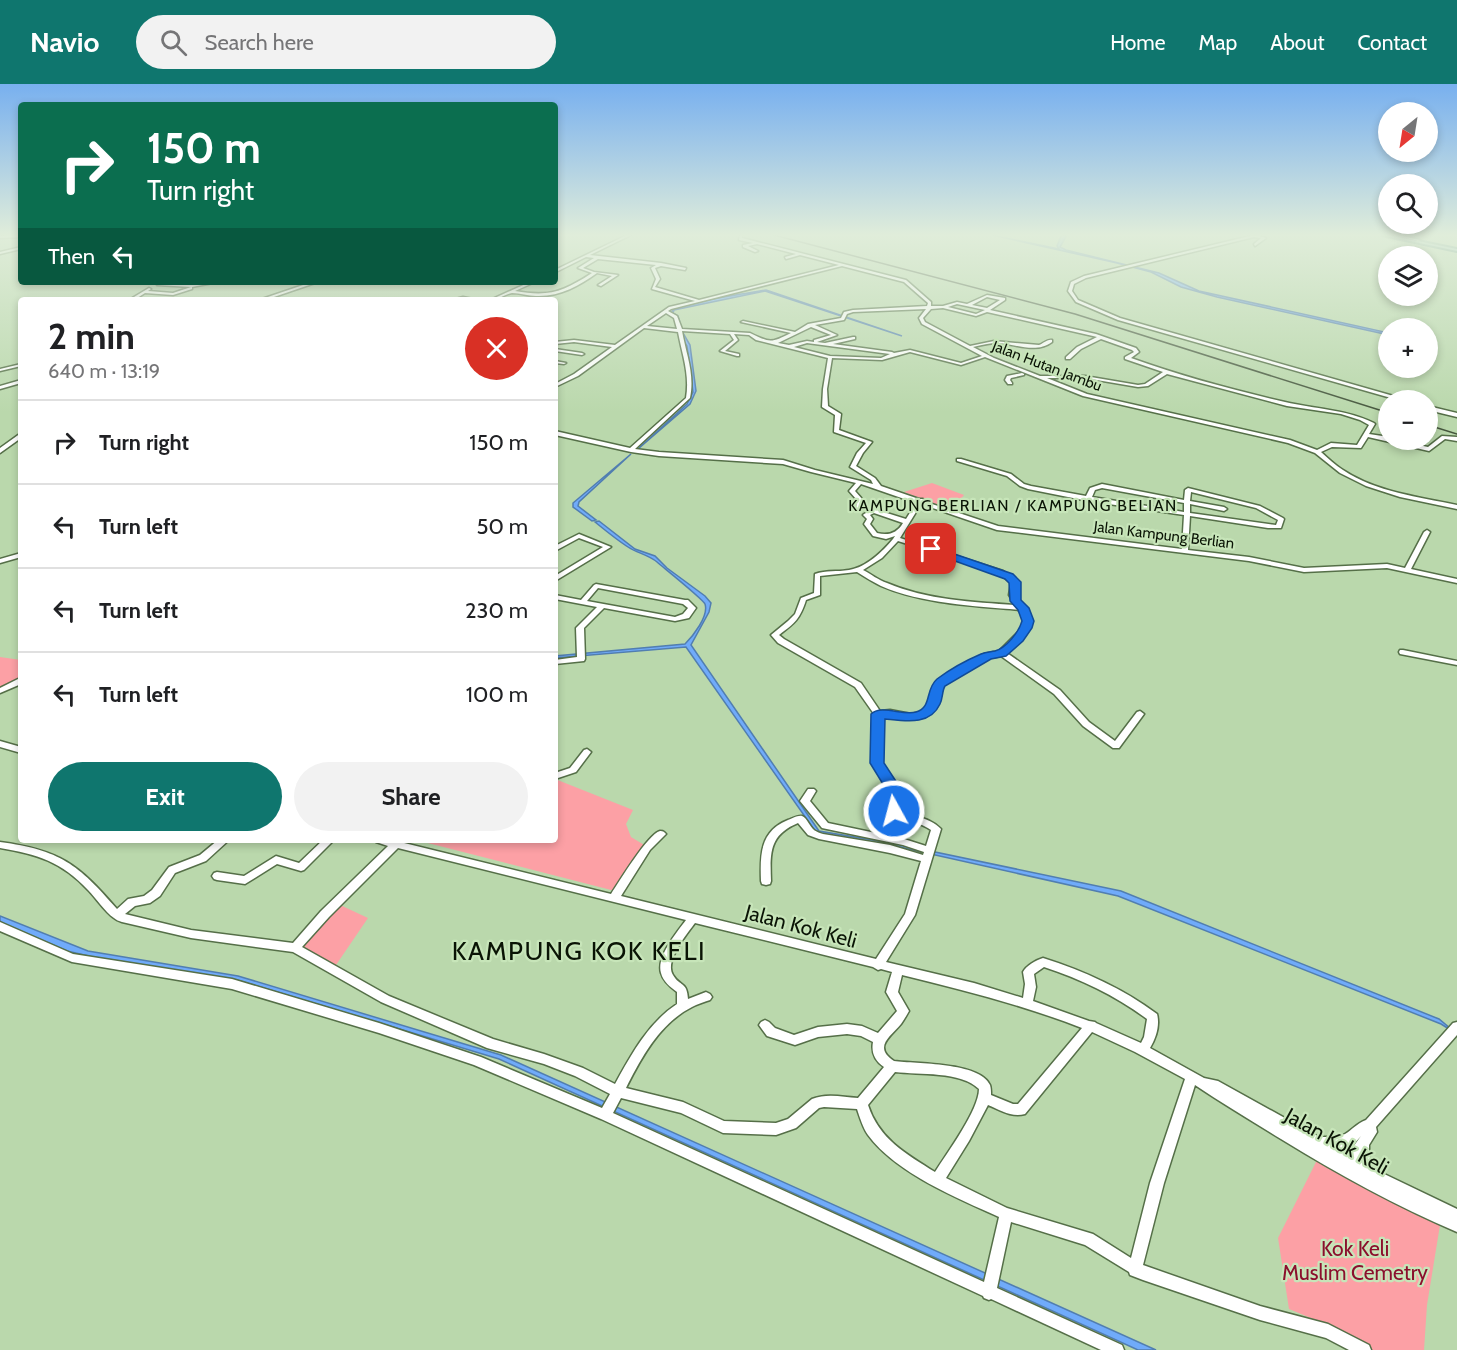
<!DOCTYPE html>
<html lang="en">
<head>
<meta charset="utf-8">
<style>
	body { margin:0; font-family:Cabin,sans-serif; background:#f2f2f2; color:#202124; height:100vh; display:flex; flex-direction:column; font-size:22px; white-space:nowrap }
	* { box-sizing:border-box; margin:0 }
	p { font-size:20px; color:#757577 }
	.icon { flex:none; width:33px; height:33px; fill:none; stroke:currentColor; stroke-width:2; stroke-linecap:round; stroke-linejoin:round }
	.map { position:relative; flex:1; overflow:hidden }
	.details { position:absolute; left:18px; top:213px; width:540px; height:546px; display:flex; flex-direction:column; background:#fff; border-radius:6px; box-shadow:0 3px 9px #0003 }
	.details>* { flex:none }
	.hud { position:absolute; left:18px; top:18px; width:540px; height:183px; border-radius:6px; box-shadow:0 3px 9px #0003; background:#0b6e4f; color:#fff; overflow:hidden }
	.needle { width:39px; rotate:210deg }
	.tools { position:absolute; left:1378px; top:18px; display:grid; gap:12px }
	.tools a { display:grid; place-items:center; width:60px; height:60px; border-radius:50%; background:#fff; box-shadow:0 3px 9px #0003; font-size:30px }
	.pin { position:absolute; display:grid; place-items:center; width:51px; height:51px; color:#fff; margin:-26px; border-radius:12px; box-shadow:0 3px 9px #0006 }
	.me { position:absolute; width:66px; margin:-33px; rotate:353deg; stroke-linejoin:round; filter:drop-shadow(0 0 4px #0008) }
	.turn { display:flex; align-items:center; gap:21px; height:126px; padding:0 30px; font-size:27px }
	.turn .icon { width:78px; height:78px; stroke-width:2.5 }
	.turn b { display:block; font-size:42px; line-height:51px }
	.then { display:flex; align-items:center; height:57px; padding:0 30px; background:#0003; gap:12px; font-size:22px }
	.round { display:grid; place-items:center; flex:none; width:63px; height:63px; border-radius:32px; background:#f2f2f2 }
	.summary { display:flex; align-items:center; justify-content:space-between; height:102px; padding:0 30px }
	h1 { font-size:36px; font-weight:800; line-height:45px }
	.primary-button { display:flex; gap:12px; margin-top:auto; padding:12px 30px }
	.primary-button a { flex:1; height:69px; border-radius:36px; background:#0f766e; color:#fff; font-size:24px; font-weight:800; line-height:69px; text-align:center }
	.primary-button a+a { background:#f2f2f2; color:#202124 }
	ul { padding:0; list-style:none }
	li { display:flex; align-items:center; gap:18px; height:84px; padding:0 30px; border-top:2px solid #e0e0e0 }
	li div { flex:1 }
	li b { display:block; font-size:22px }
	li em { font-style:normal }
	header { display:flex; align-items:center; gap:36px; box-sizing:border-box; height:84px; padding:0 30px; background:#0f766e; color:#fff }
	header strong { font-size:28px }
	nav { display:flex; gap:33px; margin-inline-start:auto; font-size:21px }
	.search { width:420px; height:54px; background:#f2f2f2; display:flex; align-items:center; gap:15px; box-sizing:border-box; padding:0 21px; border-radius:33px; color:#757577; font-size:22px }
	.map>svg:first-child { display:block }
</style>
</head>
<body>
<header>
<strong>Navio</strong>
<div class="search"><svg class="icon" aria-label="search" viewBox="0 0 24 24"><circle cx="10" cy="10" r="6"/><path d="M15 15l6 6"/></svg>Search here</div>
<nav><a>Home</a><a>Map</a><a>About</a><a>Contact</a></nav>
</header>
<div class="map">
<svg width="1457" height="1266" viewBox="0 0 1457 1266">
	<rect width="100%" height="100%" fill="#bad8ac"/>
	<path fill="#fca0a5" d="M932 399 964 411 952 426 904 408Z
		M0 573 21 576V595L3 604H0Z
		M555 695 633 726 626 740 631 753 646 762 615 807 416 756H555Z
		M338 820 368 834 336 881 303 863 304 857Z
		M1317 1076 1440 1141 1427 1221 1424 1266H1371L1347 1249 1289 1225 1278 1154Z"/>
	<path fill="#70abfa" stroke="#517eb0" stroke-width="1.5" d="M992 151 1059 165 1057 162 1061 152 1067 151 1060 163 1066 166 1159 189 1199 207 1389 249V251L1217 213 1181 203 1151 188 1117 179Z
		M766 206 902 252 765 207 674 226 673 229 678 232 683 249 690 261 696 307 690 320 638 365 687 320 693 308 687 262 682 255 677 232 672 229V227C686 217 745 210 766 206Z
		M631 370 579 418 578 422 596 436 592 437 573 423V419Z
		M599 437 635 465 655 472 667 484 705 512 711 519 709 528 691 561 819 747 897 760 1121 807 1439 935 1457 950 1441 940 1118 812 895 762 823 751 815 747 686 563 555 574V572L685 560C693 552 709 532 705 520 704 516 664 484 657 478 649 471 637 469 628 463 617 456 606 447 595 438Z
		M0 832 88 867 238 892 501 971 1156 1266H1138L499 975 237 896 93 873 67 867 0 838Z"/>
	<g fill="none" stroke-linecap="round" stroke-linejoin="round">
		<defs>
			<path id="minor" d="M21 151V153L0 154V152Z
				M627 151H631L590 171 661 179 686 184 685 186 661 182 655 184 660 195 655 203 699 216 839 181 800 171 786 175 785 173 796 170 757 160 748 162 758 167 755 168 743 163V161L753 159 739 156 740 151H742V154L906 196 931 218V222H943L957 218 967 220 987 211 1005 214V216L990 226 1096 250 1136 264 1139 268 1131 274C1181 292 1233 306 1285 318 1315 325 1345 325 1374 339L1375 340 1369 350 1389 353V356H1395L1428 363 1442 352 1457 353V357L1445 355 1429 367 1368 353 1361 364 1332 363 1321 368C1328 374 1335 381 1343 386 1376 408 1419 413 1457 421V425L1400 413 1366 402 1340 389 1315 369 1288 359 1083 312 985 273 961 281 910 268 882 276 832 274 827 305 828 322 841 330 839 346 872 358 863 369 856 382 875 394 881 402 919 415H923V417L998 442 1182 465 1184 431 1088 417 1028 405 1020 402 1007 392 957 377V375H961L1011 390 1024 400 1031 402 1086 412 1090 404 1102 400 1184 416 1185 406 1188 404 1260 422 1283 434 1284 435 1281 444H1268L1190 432 1188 466 1249 473 1304 484 1387 480 1405 484 1424 448 1427 446 1430 448 1411 485 1457 495V499L1387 484 1304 488 1249 477 997 446 921 420 900 454 1003 487 1017 497 1018 498 1017 511 1023 522 1027 524 1032 537 1029 546 1007 569 1060 606 1089 638 1115 657 1137 628 1140 627 1144 630 1119 664H1113L1083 642 1054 610 1001 572 989 574 943 601C940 608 940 617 935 623 922 644 900 629 881 632V679L897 705 896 723C909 733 929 732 941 745L915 831 886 878 974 899 1023 914 1025 900 1023 888C1026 882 1036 876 1043 874 1084 887 1122 904 1157 930 1160 941 1156 954 1150 964L1204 994 1218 997 1319 1053C1327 1053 1337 1054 1345 1050 1352 1046 1356 1040 1366 1036L1453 939 1457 938V951L1376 1043 1377 1048 1369 1061V1072L1378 1087 1457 1125V1148C1396 1122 1338 1090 1281 1055 1252 1037 1223 1020 1195 1001L1164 1099 1143 1181 1260 1222 1328 1240 1369 1261 1371 1266H1349L1326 1254 1260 1236 1143 1196 1130 1191 1129 1188 1085 1161 1011 1138 997 1204 1122 1261 1124 1266H1101L991 1215 989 1216 984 1214 983 1212 601 1035 474 981 379 949 232 905 72 878 0 847V838L73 870 232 895 379 939 481 973 602 1024 610 1010 575 992 544 980 487 964 381 918 293 868 191 854 122 838C119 837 116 836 114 834 105 828 96 814 88 806 62 778 37 770 0 764V758C60 766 78 780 117 825L128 815 144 812 152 806 169 783 200 771 218 756H229L206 777 175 789 160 812 150 819 135 822 125 830 191 846 293 859 321 827 388 762 376 758 374 756 396 757 611 810C619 798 648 750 660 747 661 747 663 747 664 748L666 750 650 766 621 812 876 875 905 830 921 777 890 769 819 755 808 751 798 739C769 751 770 769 771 797L770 800 766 801 762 800 761 797C760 771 760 747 788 736 791 735 798 731 802 732 807 734 810 743 814 746 815 747 822 750 823 750L890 761 923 771 924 768 903 761 822 744 800 717 808 705H814L816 707 810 717 828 739 904 755 926 762 931 746C917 736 898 737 886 724L889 705 873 679 874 630 855 603 778 559 771 551 788 537 795 530 801 514 814 509 815 490C826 486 837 488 849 486 867 483 882 468 893 455L895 452 886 455 873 452 864 440 867 435 863 431 864 430 874 425 906 435 916 419 861 400 855 407 863 416 862 424 859 426 856 424 857 416 849 407 856 399 811 388 783 380 659 372 631 368 555 351V347L630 364 686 314C690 290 682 270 678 248L644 244 578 292 555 303V300L574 290 612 263 574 258 555 260V258L574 256 615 261 669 223 695 217 652 205 656 195 651 184 656 181 598 175 583 184 594 188 618 191 601 202 598 201 612 192 597 189C579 202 559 213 536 212 528 212 520 209 512 209 505 210 498 216 490 216L530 198H535L515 207C549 213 563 208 592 189L578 184 594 174 586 173 556 188H555V186ZM842 182 904 198 928 219 927 222 853 226 844 228 841 234 808 240 795 248 743 237 741 238 791 249C771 259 770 259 750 249L682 245 677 232 668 227 671 225ZM987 213 1000 216 987 224 972 221ZM957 220 985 226 976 230 948 223ZM943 224 976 232 987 228 1093 252 1097 253 1077 263 1066 273V275H1070L1081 265 1101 255 1132 266 1134 268 1125 273V275L1163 288 1145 300 1138 301 1085 292H1040L994 274 973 263C982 261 989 259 998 259 1016 260 1036 270 1052 258V256C1047 255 1043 260 1039 261L994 257 970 262 925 238 923 234 931 225ZM926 225 919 234 922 240 982 272 961 279 910 266 894 269 892 268 833 260 855 255V253H853L825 259 817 258 837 251 815 241 844 236 847 230 853 228ZM666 229 674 234 677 245 647 242ZM811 243 831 251 814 256V258L807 257 789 261 778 259ZM682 247 730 250 734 256 720 267 737 272H739V270L725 267 738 256 734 250 749 251 756 256 828 274 823 305 822 323 835 331 834 348 866 359 857 369 850 383 871 396 873 400 815 386 783 376 659 368 635 365 690 314C695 290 686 270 682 247ZM807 259 890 270 881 274 830 272 794 263ZM1167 290 1287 322 1341 330 1360 336 1369 341 1357 361 1331 359 1317 366 1290 356 1087 310 1047 294H1085L1138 303 1148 302ZM1102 404 1184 419V428L1092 413 1095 406ZM1191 408 1256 424 1278 436 1276 441 1190 429V420L1224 427 1227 425 1224 423 1190 417ZM874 429 903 439C897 449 889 452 877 449L870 440 873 435 870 431ZM898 457 999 489 1011 499 1009 511 1015 521C973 518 927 516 887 499 878 496 871 490 863 486L882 474ZM857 488C865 493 873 498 881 502 922 520 976 522 1020 526L1024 537 1023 543 999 567 984 570 937 597 933 605 928 622 921 628 911 630 890 626 880 627 861 599 784 555 779 551C795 539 800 535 806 516L820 511V492ZM398 764 686 836C677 848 656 873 661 889 663 897 670 903 677 908V920C648 939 631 971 615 1000L583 984 544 970 493 955 389 912 302 863 329 833ZM695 839 873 883 878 886 881 885 892 888 886 908 897 927 878 949 862 942 847 940 818 943 794 951 775 944 769 938 765 936 761 938 759 941 767 952 795 961 818 953 847 950 861 952 873 958C871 969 875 977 884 983L858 1014C843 1013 827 1009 812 1015L788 1035 776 1039 724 1037 683 1018 626 1004C641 974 660 939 692 923 697 920 704 918 710 916L712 913 710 910 706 908 688 915C687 897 680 903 673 891 664 877 687 850 695 839ZM1044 883C1081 895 1116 912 1147 935L1144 953 1141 959 1096 939 1095 938 1089 937 1033 917 1036 903 1034 890ZM902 891C963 906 1023 921 1082 944L1018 1020H1013L991 1011C991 1008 991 1004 990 1001 980 978 916 980 894 977 873 963 890 953 901 940 904 936 906 932 909 927L898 908ZM1092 948 1135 968 1185 995 1150 1099 1131 1174 1093 1150 1007 1124 946 1094 969 1057 988 1021C1000 1026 1012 1034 1025 1030ZM895 988C919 991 961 987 979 1005 979 1026 947 1069 935 1088 906 1070 879 1055 868 1021ZM621 1014 681 1029 723 1049 776 1051 796 1044 819 1024 824 1023 857 1025C860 1034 863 1044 868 1051 896 1089 957 1114 999 1133L984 1198 613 1029ZM1361 1052 1348 1070 1346 1069Z
				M1254 151H1260L1259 152 1266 154 1255 162 1254 160 1261 154 1254 153 1086 194 1074 200 1072 207 1078 216 1120 234 1404 315V316H1398L1118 236 1076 218 1068 207 1071 198 1084 192Z
				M1393 151H1398L1420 156 1418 157Z
				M21 163V165L0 170V168Z
				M210 198H218L192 203V205L173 211 145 209 134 216H129L149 204 151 205 148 207 173 209 191 203 157 201 158 199 194 201Z
				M312 198H318L265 216H259Z
				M463 213 473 215 474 216H452Z
				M555 265 582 269 584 270 582 271 555 267Z
				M555 277 566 279 564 280 555 279Z
				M21 280V282L0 287V285Z
				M1022 289 1024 290V291L1011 294 1010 296 1012 299V300H1008L1005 296 1007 292Z
				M21 296V299L0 305V302Z
				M1428 322 1457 329V333L1428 326Z
				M21 349V354L0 369V364Z
				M579 450 611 463 555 497V492L603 463 579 454 555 467V462Z
				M21 469V473L0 479V475Z
				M596 500 685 516H688L696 524 689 534 675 537 604 524 584 544 585 575 584 577 555 580V576L577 573 576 544 597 523 555 515V511L581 516 594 501ZM598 504 683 520 688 524 683 530 675 533 587 517Z
				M1400 566H1403L1457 577V581L1400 570 1399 568Z
				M18 595H21V600L0 609V604Z
				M0 657 21 663V669L0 663Z
				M587 665 591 668 576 688 555 695V689L570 684 584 666Z
				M323 756H334L304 786 301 787 277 780 245 800 217 796 214 795 212 792 214 789 217 788 244 792 276 772 299 779Z"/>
			<path id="major" d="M1382 151H1389L1457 165V167Z"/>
		</defs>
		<use href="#minor" stroke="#556f48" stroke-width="3"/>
		<use href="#major" stroke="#2a6a65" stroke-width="4"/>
		<use href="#minor" fill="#fff" fill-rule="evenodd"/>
		<use href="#major" fill="#89c1c2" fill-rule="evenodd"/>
		<path stroke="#46573e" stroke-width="1.5" d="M774 151 1075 230 1389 329
			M1428 341 1457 350"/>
	</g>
	<linearGradient id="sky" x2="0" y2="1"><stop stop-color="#78b0ef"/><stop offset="0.46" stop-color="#e0edda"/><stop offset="1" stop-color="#e0edda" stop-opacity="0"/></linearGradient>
	<rect width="1457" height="328" fill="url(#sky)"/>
	<path fill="#1a73e8" stroke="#114b97" stroke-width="1.5" d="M931 462 1013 490 1021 498V516L1029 524 1034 537 1032 544 1023 557 1006 572 991 575 945 602C942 607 943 614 940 620 930 642 905 637 885 635L884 679 901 705 898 721 901 727 899 731H888L883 721 886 705 870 679 871 630C881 620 903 632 916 628 932 624 925 605 937 595 949 586 967 576 981 570 986 568 990 568 995 567 1006 564 1019 548 1022 537L1018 526 1010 517 1009 499 1005 495 927 467V463Z"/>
	<g text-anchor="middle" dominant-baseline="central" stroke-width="4.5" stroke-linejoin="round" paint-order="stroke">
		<g font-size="15" fill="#0a1405" stroke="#c7e5b9">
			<text transform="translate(1047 282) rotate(21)">Jalan Hutan Jambu</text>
			<text transform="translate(1164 451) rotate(7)">Jalan Kampung Berlian</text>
		</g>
		<g font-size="16" letter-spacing="1.5" fill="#0a1405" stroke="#c7e5b9">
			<text x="1013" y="421">KAMPUNG BERLIAN / KAMPUNG BELIAN</text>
		</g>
		<g font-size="21" fill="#0a1405" stroke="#c7e5b9">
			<text transform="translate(801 842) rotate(15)">Jalan Kok Keli</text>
			<text transform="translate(1337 1057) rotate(29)">Jalan Kok Keli</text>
		</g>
		<g font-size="21" fill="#8b0f2d" stroke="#c7e5b9">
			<text x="1355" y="1164">Kok Keli<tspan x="1355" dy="24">Muslim Cemetry</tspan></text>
		</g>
		<g font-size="26" letter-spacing="1.5" fill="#0a1405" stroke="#c7e5b9">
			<text x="579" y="867">KAMPUNG KOK KELI</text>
		</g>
	</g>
</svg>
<div class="tools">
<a><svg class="needle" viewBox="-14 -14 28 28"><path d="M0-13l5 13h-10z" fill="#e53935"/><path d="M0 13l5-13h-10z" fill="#757577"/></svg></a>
<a><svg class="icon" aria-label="search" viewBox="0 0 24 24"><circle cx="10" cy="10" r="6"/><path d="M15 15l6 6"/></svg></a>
<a><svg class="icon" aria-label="layers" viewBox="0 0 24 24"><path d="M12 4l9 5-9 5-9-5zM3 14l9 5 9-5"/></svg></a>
<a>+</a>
<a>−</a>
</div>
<div class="pin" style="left:931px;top:465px;background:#d93025"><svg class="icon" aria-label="arrive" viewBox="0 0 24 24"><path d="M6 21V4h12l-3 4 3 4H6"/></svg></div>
<svg class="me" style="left:894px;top:727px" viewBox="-20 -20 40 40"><circle r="17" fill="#1a73e8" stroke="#fff" stroke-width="3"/><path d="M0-11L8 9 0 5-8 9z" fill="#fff"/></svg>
<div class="hud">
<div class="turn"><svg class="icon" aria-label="right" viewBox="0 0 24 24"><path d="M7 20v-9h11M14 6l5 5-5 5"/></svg><div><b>150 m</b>Turn right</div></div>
<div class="then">Then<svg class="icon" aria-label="left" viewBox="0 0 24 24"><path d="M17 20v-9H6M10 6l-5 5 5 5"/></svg></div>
</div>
<section class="details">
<div class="summary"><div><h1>2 min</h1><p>640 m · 13:19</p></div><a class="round" style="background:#d93025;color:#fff"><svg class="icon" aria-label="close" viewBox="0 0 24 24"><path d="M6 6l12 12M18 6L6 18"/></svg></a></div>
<ul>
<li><svg class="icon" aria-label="right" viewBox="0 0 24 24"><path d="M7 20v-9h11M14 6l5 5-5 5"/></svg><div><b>Turn right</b></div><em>150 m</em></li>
<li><svg class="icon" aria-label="left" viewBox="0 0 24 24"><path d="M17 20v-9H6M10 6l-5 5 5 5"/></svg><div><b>Turn left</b></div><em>50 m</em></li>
<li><svg class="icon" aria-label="left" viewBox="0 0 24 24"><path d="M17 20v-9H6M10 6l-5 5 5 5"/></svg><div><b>Turn left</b></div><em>230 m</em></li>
<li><svg class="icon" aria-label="left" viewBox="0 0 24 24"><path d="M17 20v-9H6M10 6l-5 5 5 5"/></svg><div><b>Turn left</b></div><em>100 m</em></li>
</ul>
<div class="primary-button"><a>Exit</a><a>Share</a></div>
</section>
</div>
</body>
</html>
